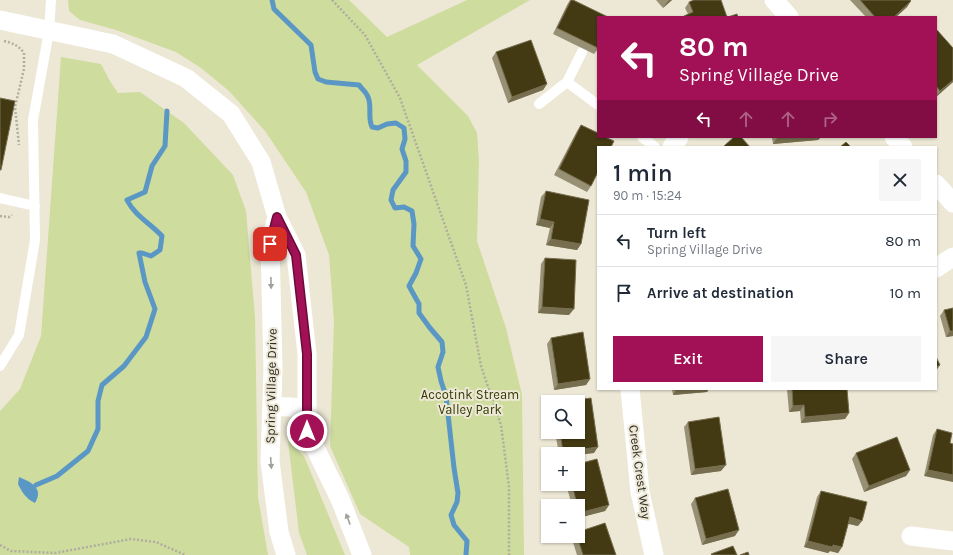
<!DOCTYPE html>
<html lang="en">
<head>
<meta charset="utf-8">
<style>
	body { margin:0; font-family:Karla,sans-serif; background:#f6f6f7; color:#1f2937; height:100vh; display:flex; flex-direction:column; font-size:15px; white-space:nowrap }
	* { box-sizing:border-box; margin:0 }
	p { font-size:13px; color:#747a83 }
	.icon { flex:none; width:22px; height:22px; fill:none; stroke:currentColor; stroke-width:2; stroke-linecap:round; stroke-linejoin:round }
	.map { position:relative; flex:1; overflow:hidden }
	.drawer { position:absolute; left:597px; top:146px; width:340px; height:244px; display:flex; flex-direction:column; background:#fff; border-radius:0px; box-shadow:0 1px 3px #0004 }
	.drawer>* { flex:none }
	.guide { position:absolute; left:597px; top:16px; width:340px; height:122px; border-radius:0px; box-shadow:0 1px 3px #0004; background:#a21155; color:#fff; overflow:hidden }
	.tools { position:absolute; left:541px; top:395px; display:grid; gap:8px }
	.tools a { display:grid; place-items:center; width:44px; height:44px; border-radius:0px; background:#fff; box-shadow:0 1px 3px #0004; font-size:20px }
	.pin { position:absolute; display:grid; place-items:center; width:34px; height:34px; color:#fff; margin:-17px; border-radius:8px; box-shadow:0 2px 6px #0006 }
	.me { position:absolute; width:44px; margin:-22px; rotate:0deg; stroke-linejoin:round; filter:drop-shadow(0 0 3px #0008) }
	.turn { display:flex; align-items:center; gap:14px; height:84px; padding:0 16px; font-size:18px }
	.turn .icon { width:52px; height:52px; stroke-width:2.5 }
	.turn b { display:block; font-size:28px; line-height:34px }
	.lanes { display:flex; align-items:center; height:38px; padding:0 16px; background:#0003; justify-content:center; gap:20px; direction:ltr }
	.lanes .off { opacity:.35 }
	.round { display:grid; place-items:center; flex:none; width:42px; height:42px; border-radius:0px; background:#f6f6f7 }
	.head { display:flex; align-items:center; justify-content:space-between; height:68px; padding:0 16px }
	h1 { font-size:24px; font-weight:600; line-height:30px }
	.cta { display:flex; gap:8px; margin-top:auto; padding:8px 16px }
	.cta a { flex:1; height:46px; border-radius:0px; background:#a21155; color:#fff; font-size:16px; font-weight:600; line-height:46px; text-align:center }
	.cta a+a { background:#f6f6f7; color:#1f2937 }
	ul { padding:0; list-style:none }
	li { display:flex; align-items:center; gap:12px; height:52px; padding:0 16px; border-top:1px solid #e0e1e3 }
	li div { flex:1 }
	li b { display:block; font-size:15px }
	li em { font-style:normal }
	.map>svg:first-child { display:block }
</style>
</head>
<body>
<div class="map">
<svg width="953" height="555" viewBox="0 0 953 555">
	<rect width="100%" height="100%" fill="#ede8d6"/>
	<path fill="#cedc9e" d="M68 0H349L387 37 467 0H530L417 65 468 116 477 133 479 160 477 241 506 328 522 395 524 555H410L409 547 360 514 330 446 334 321 329 255 306 192 265 131 229 91 201 68 176 52 116 30 80 20 69 11Z
		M61 57 101 64 110 81 118 93 140 92 184 123 233 175 246 211 255 317 258 497 268 555H0V411L20 389 41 336Z
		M288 441 304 456 345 555H307L299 533Z"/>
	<path fill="#5a97c5" d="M19 477C31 482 44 488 35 503 26 499 22 492 18 484Z"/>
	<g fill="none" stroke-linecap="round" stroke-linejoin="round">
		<path stroke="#5a97c5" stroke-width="5" d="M272 0 274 9 311 45 315 72 318 79 326 82 359 85C361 88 365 91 367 95 373 104 367 117 372 127L378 128 387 124 396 123 404 128 405 139 402 149 406 161V172L393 190 391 200 395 208 404 207 412 211 414 224 413 246 421 259 416 273 409 286 419 304V313L430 328 442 342 443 352 438 367 441 381 446 396 454 468 458 493 457 502 451 515 454 525 467 541 466 555
			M36 485 57 476 88 451 98 429V401L102 385 124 366 146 337 155 309 145 282 139 253H142L151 256 160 250 162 236C150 223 135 216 127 200L145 192 152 166 165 146 167 111"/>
		<path stroke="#b0ad9e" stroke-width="2.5" stroke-dasharray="2 2" stroke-linecap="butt" d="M332 0 365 35 400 98 466 285 481 366 501 425 509 487V555
			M4 41C13 43 19 46 24 53V69L15 107 19 145
			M0 216 9 217 12 215
			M0 545 11 551 55 553 131 539 156 542 185 555"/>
		<path stroke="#fff" stroke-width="10" d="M567 82 598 105
			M539 104 567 82 582 52
			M642 137 655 147
			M0 198 35 206
			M0 366 19 335 35 240 33 120 49 31 51 0"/>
		<path stroke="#fff" stroke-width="19" d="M774 0 789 17
			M0 20 113 44 186 78 231 114 261 162 277 217 296 255 307 354V431L340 499 362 555
			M894 137 903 147
			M672 147 679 137
			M936 184 953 203
			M277 217 270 244 273 368 270 461 279 532 286 555
			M936 268 953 257
			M630 389 640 492 654 555
			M272 406 307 408
			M911 536 953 541"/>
	</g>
	<path fill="#989074" d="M570 0 598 17V49L594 54 553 34 567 5Z
		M656 0H672L663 8Z
		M850 0H910L907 7 896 17H866Z
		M689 2 727 17H684V16L688 14 685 8Z
		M936 31 953 82 936 97Z
		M496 52 547 84 543 90 508 103 492 58Z
		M581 125 591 186 587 192 554 175 577 131Z
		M772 137H821L818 140 773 144Z
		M546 191 581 244 577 250 546 245 550 228 536 225 541 197Z
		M545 258 569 315 538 313 541 264Z
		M944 310 953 336 946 337 940 316Z
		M551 338 590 379 586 385 554 390 547 344Z
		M672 389H709L707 392 673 395Z
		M787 389H847L849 413 845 419 801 423 800 411 789 412Z
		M688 422 721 471 691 475 684 427Z
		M937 429 950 443 924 476 933 435Z
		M555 432H578L594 453 578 454H559Z
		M856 453 910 470 906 476 864 492 852 459Z
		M566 484H578L609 505 605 511 578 518V506H572Z
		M821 491 858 526 848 524 842 547 838 553 830 551 828 553 804 547 817 497Z
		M695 498 735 536 702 545 691 504Z
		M574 536H578L616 555H577L572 539Z"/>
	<path fill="#766e4e" d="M669 0H672L663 8 667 2Z
		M911 1 907 7 896 17H894Z
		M953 80V82L936 97 940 91Z
		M547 84 543 90 508 103 512 97Z
		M790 137H821L818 140 773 144 777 138Z
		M540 219 554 222 550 228 536 225Z
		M551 239 581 244 577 250 546 245Z
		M542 307 574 309 569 315 538 313Z
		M950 331H953V336L946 337Z
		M940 365 936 371V367Z
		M590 379 586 385 554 390 558 384Z
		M677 389H709L707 392 673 395Z
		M804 405 800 411 789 412 793 406Z
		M849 413 845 419 801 423 805 417Z
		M598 447 594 453 578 455V454H562L563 452Z
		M726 465 721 471 691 475 695 469Z
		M910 470 906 476 864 492 869 486Z
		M928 470 953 475V482L924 476Z
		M609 505 605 511 578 518V515L579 513Z
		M850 517 862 521 858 526 846 523Z
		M739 530 735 536 702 545 706 539Z
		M808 541 833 545 842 547 838 553 830 551 828 553 804 547Z"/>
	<path fill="#433913" stroke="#766e4e" d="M571 0H573L608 17H598V48L557 28Z
		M694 0H721L727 17H685L684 16 693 12 689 2Z
		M860 0H910L911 1 894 17H875Z
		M737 14 738 17H728Z
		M937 30 953 48V80L940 91 936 86V31Z
		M531 40 547 84 512 97 496 52Z
		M0 98 15 101 1 170H0Z
		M581 125 598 133V137H605L614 141 611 147H598V172L591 186 559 169Z
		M734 137H741L750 147H725L724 146Z
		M777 137H790L777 138Z
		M846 142 851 147H840Z
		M546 191 589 200 581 244 551 239 554 222 540 219Z
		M545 258 576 260 574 309 542 307Z
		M953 308V331H950L944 310Z
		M583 332 590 379 558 384 551 338Z
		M936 357 940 365 936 367Z
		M792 389H847L849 413 805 417 804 405 793 406Z
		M591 398 598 447 563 452 560 432H578V402H563Z
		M719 417 726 465 695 469 688 422Z
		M937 429 952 433 950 443 953 444V475L928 470Z
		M897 437 910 470 869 486 856 453Z
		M597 459 609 505 579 513 572 484H578V464Z
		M728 489 739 530 706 539 695 498Z
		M821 491 867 502 862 521 850 517 842 547 833 545 832 547 808 541Z
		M605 523 616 555H583L577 536H578V532Z
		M733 546 737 555H712L711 554Z
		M748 552 749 555H740Z"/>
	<defs><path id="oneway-solid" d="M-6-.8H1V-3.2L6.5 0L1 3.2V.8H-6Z"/></defs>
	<g fill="#a0a09c">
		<use href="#oneway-solid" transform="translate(271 283) rotate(89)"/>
		<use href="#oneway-solid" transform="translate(271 463) rotate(86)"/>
		<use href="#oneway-solid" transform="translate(348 519) rotate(-111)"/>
	</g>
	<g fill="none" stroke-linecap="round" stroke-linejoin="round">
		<defs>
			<path id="route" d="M270 244 277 217 296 255 307 354V431"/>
		</defs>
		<use href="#route" stroke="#690b37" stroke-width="10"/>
		<use href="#route" stroke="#a21155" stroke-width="7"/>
	</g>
	<g text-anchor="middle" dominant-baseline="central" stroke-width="4" stroke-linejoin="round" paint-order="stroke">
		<g font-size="13" fill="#2c2b24" stroke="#ede8d6">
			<text transform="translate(271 386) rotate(-89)">Spring Village Drive</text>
			<text transform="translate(640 472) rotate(82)">Creek Crest Way</text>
		</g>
		<g font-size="13" fill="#313902" stroke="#ede8d6">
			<text x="470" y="394">Accotink Stream<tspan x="470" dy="15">Valley Park</tspan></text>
		</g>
	</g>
</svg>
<div class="tools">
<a><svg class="icon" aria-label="search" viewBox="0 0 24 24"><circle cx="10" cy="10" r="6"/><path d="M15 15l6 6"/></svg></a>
<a>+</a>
<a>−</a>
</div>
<div class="pin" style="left:270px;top:244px;background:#d93025"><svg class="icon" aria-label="arrive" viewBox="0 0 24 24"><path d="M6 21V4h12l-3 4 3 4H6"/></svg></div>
<svg class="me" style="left:307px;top:431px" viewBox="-20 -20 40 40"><circle r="17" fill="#a21155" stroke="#fff" stroke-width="3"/><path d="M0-11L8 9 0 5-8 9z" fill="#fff"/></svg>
<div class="guide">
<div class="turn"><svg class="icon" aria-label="left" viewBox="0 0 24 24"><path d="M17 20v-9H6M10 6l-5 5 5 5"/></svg><div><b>80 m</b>Spring Village Drive</div></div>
<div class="lanes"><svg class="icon" aria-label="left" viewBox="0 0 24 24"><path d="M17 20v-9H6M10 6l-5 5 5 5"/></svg><svg class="icon off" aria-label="ahead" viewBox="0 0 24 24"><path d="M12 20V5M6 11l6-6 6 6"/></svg><svg class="icon off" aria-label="ahead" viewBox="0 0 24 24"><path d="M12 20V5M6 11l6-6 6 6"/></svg><svg class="icon off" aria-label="right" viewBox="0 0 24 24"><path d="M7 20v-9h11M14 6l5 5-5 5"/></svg></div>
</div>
<section class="drawer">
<div class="head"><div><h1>1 min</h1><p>90 m · 15:24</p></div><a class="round"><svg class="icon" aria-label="close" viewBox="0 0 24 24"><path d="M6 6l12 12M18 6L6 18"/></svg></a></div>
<ul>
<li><svg class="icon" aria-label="left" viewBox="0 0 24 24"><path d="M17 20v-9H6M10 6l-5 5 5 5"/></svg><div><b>Turn left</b><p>Spring Village Drive</p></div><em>80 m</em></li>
<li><svg class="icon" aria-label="arrive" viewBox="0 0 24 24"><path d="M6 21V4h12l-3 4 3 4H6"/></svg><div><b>Arrive at destination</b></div><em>10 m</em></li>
</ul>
<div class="cta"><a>Exit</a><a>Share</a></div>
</section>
</div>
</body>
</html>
